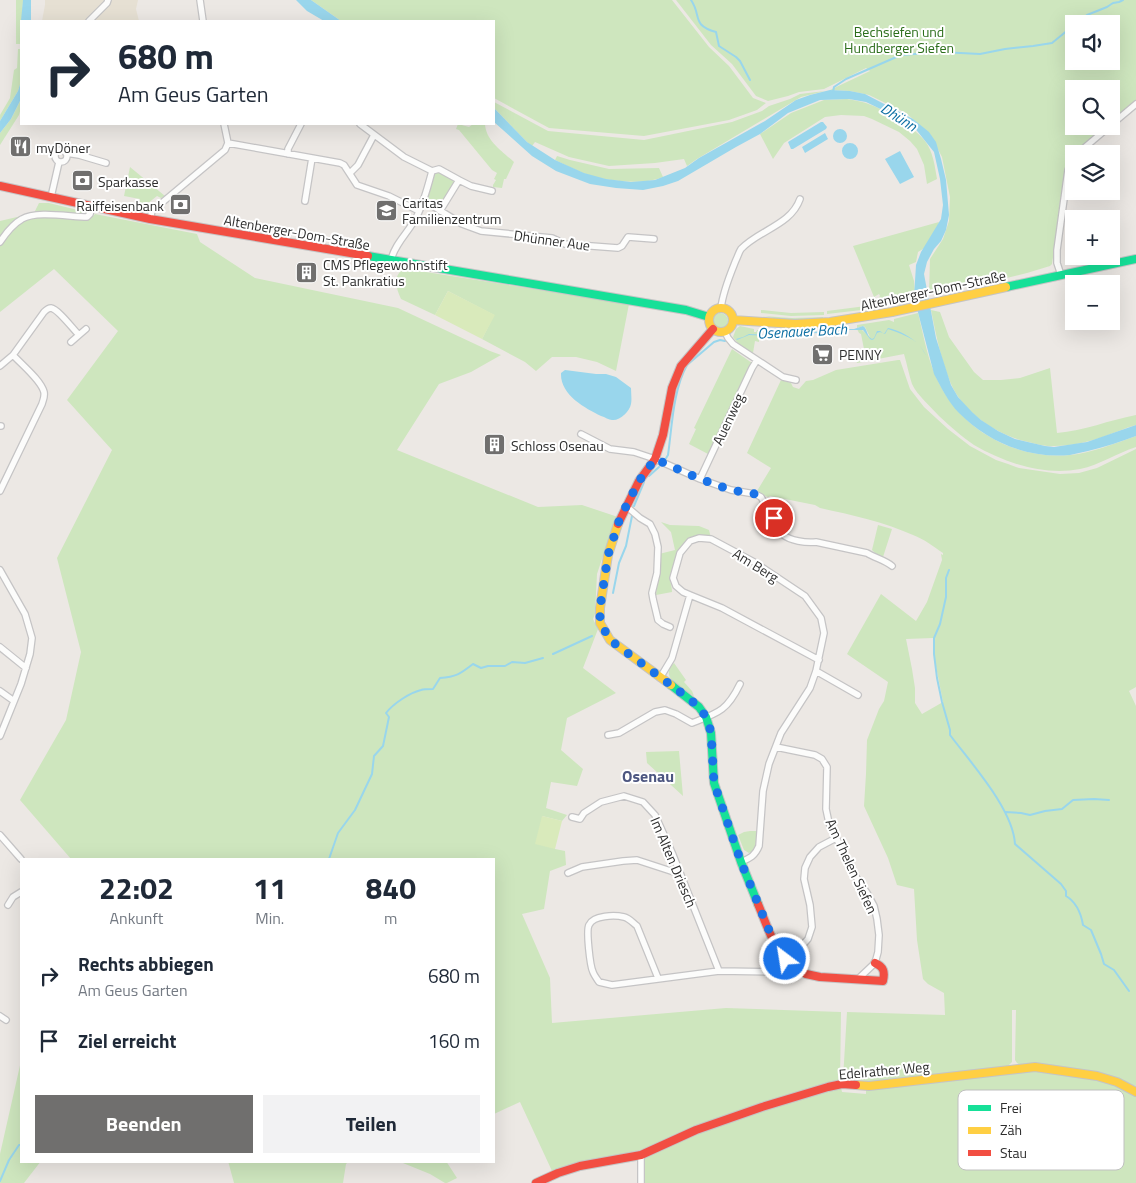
<!DOCTYPE html>
<html lang="de">
<head>
<meta charset="utf-8">
<style>
	body { margin:0; font-family:"Titillium Web",sans-serif; background:#f2f2f3; color:#1f2937; height:100vh; display:flex; flex-direction:column; font-size:19px; white-space:nowrap }
	* { box-sizing:border-box; margin:0 }
	p { font-size:16px; color:#747a83 }
	.icon { flex:none; width:28px; height:28px; fill:none; stroke:currentColor; stroke-width:2; stroke-linecap:round; stroke-linejoin:round }
	.map { position:relative; flex:1; overflow:hidden }
	.panel { position:absolute; left:20px; top:858px; width:475px; height:305px; display:flex; flex-direction:column; background:#fff; border-radius:0px; box-shadow:0 5px 20px #0002 }
	.panel>* { flex:none }
	.guide { position:absolute; left:20px; top:20px; width:475px; height:105px; border-radius:0px; box-shadow:0 5px 20px #0002; background:#fff; color:#1f2937; overflow:hidden }
	.fabs { position:absolute; left:1065px; top:15px; display:grid; gap:10px }
	.fabs a { display:grid; place-items:center; width:55px; height:55px; border-radius:0px; background:#fff; box-shadow:0 5px 20px #0002; font-size:25px }
	.pin { position:absolute; display:grid; place-items:center; width:42px; height:42px; color:#fff; margin:-21px; border:2px solid #fff; border-radius:50%; box-shadow:0 1px 5px #0007 }
	.me { position:absolute; width:55px; margin:-28px; rotate:329deg; stroke-linejoin:round; filter:drop-shadow(0 0 4px #0008) }
	.turn { display:flex; align-items:center; gap:18px; height:105px; padding:0 15px; font-size:22px }
	.turn .icon { width:65px; height:65px; stroke-width:2.5 }
	.turn b { display:block; font-size:35px; line-height:42px }
	.eta { display:flex; justify-content:space-evenly; align-items:center; height:85px; text-align:center }
	.eta b { font-size:30px; font-weight:700; line-height:35px }
	.action { display:flex; gap:10px; margin-top:auto; padding:10px 15px }
	.action a { flex:1; height:58px; border-radius:0px; background:#706f6e; color:#fff; font-size:20px; font-weight:700; line-height:58px; text-align:center }
	.action a+a { background:#f2f2f3; color:#1f2937 }
	ul { padding:0; list-style:none }
	li { display:flex; align-items:center; gap:15px; height:65px; padding:0 15px }
	li div { flex:1 }
	li b { display:block; font-size:19px }
	li em { font-style:normal }
	.map>svg:first-child { display:block }
</style>
</head>
<body>
<div class="map">
<svg width="1136" height="1183" viewBox="0 0 1136 1183">
	<rect width="100%" height="100%" fill="#ece8e4"/>
	<path fill="#e6e0d3" d="M45 0H138L136 9 139 21H42L45 5Z"/>
	<path fill="#cee6be" fill-rule="evenodd" d="M16 0H23L21 44H16Z
		M311 0H672L709 47 729 66 753 98 766 103 757 110 729 120 644 136 549 128 494 98V21H341Z
		M676 0H1136V101L1111 121V89H1074V126H1105L1070 156 1067 160 1052 264 1050 266 1027 273 994 281 929 294 930 259 943 239 949 221 950 197 942 157 930 134 906 113 869 95 850 91 830 90 870 71 866 68 824 89 799 92 788 96 768 101 756 96 732 64 711 45ZM1074 24H1111V61H1074Z
		M18 49H21V81L18 91 0 121V115L10 98 14 70 17 68Z
		M825 91 801 97 697 159 687 166 684 159 655 163 609 166 569 157 535 142 532 146 527 142 494 108V102L548 131 644 140 732 122 762 111 769 106 790 99 800 94Z
		M21 99V108L19 115 0 145V133L11 119Z
		M847 99C853 100 860 101 866 103 886 110 912 125 925 141 933 151 935 167 937 179L927 184 924 165 917 149 910 141 899 132 872 119 864 116 841 115 825 117 784 143 773 159 760 134 791 113 824 100Z
		M458 124 469 127 473 124H485C486 141 502 151 514 162L506 179H504L502 188 493 187V185L496 180 494 179 497 173 492 170 459 130 456 129Z
		M557 156 570 160 609 169 659 168 663 177C641 186 604 181 583 173 573 169 564 164 555 160Z
		M130 167 165 196 161 198 157 196 147 204 150 207 147 210 143 206 141 207 140 209H138L140 199 124 196Z
		M437 171 454 181V183L440 206H439L428 200 427 196 434 174Z
		M39 203H49L86 212 85 221 90 219 95 214 197 234 200 242 255 278 398 308 490 351 501 355 471 372 439 384 397 450 538 507 582 505 618 517 610 535 597 574 595 614 593 619 598 629 583 668 616 693 567 718 561 750 583 769 577 786 551 782 546 808 567 815 562 821 542 816 555 849 565 851 566 865 550 871 544 909 522 914 550 978 552 1023 726 1008 841 1012 840 1083 842 1092 866 1094V1089L1024 1069 1063 1074 1112 1083 1132 1092 1136 1096V1183H643L644 1149 552 1171 520 1102 494 1114V859H71L20 800 66 720 81 652 57 558 112 450 67 400 118 331 54 269 0 312V221L34 213Z
		M939 222C935 236 931 245 918 252L916 262 909 265 914 281 915 294 908 296V303L874 308V304L880 296 879 294 874 297 853 246Z
		M407 269 629 304 616 371 597 362 576 357H552L536 371 525 362 482 339 494 315 448 291 435 315 401 299C397 290 392 278 402 270L406 271Z
		M868 298 871 306 870 309 827 314V311L866 306 868 304Z
		M761 310 791 313 824 312V315L791 316 761 313Z
		M931 310 940 312 949 337 974 372 983 380H1001L1020 378 1050 368 1057 433C1084 431 1109 420 1136 415V425C1125 428 1114 433 1103 437 1088 442 1071 446 1054 446 1044 447 1034 443 1024 441 996 434 963 412 951 384 941 360 936 335 931 310Z
		M712 321a8 8 0 1 1 16 0a8 8 0 1 1-16 0Z
		M918 313C924 337 928 363 940 385 964 432 1018 460 1070 455 1091 453 1116 443 1136 436V447C1117 453 1100 465 1080 469 1044 476 1005 463 974 445 962 437 950 426 939 416 931 407 917 395 912 384 909 375 907 364 904 354L857 363 856 360 862 359 863 355 865 354 861 334 859 333 857 329 862 330 870 337 865 327 863 326 857 328V325L889 320 894 322V319Z
		M764 316 792 318 823 317V319H779Z
		M740 326 754 329V332H756L757 330H759V342L755 341 753 353 739 345 733 337 736 329Z
		M732 349 752 363 708 454 689 444 696 429 694 428Z
		M898 360H900L910 389 924 407 948 429 970 446 996 460 1008 464 1019 468 1060 474 1079 473 1097 468 1136 449V687L1129 691 1136 706V1086L1132 1085 1104 1075 1020 1065 1017 1063 1015 1060 1016 1010H1012V1062L1007 1067 880 1082C868 1082 855 1079 843 1079L847 1012 945 1015 944 993 928 984 923 979 917 940 914 889 897 885 888 858 864 806 866 774 867 740 879 709 884 701 888 682 847 654 881 594 916 621 927 602 942 560 941 554 943 555V553C934 547 924 539 913 535 884 522 852 515 820 508L815 505 770 496 769 497C765 497 761 493 757 491L771 468 747 453 781 380 791 383 793 387 799 389 806 381 813 380 836 370ZM933 638 934 656 943 702 922 714 915 703V688L912 669 906 639Z
		M661 522 670 525 699 526 709 530 711 538C705 538 693 537 687 540 679 546 670 570 670 580 671 584 672 588 672 592L656 595 659 554 675 550 671 532Z
		M878 525 892 529 883 557 876 554 872 550Z
		M674 663 686 680 684 682 692 691 694 696C688 692 669 682 669 674 668 670 671 666 674 663Z
		M679 751 683 796 647 763 646 752Z
		M750 831H757C756 839 757 850 749 853L744 850 738 835 744 832Z
		M21 1061V1161H41L24 1183H0V1154Z
		M228 1161H349L346 1164 343 1183H234Z
		M398 1161H446L457 1178 447 1183H445L430 1174Z"/>
	<path fill="#d9eabb" d="M448 291 495 315 482 339 435 315Z
		M542 816 562 821 555 849 535 844Z"/>
	<path fill="#99d6ec" d="M23 0H31V21H21Z
		M296 0H311L341 21H324L307 11Z
		M21 22V99L11 119 0 133V121L18 91 21 81Z
		M830 90 850 91 865 94 913 119 929 132 936 142 941 159 946 180 949 215 946 230 941 241 934 249 927 262 924 274 936 338 951 385 958 397 972 412 981 420 998 431 1015 439 1045 446 1054 447 1087 442 1136 425V436C1120 442 1105 447 1088 451 1082 452 1076 454 1070 455 1028 459 988 442 959 413 948 402 941 387 934 374L914 297 916 265 921 252 941 219 943 205 940 179 934 152 914 127 899 118 866 102 849 99 820 100 788 113 760 134 736 147 678 181 663 186 643 190 616 188 590 184 556 171 532 156 494 122V108L527 142 555 160 584 173 606 179 631 182 655 180 685 168 699 158 765 121 796 100 810 95Z
		M821 122H823L827 127 826 129 793 149H791L788 142Z
		M833 136a7 7 0 1 1 14 0a7 7 0 1 1-14 0Z
		M825 133 828 139 805 153 802 147Z
		M842 151a8 8 0 1 1 16 0a8 8 0 1 1-16 0Z
		M900 151 914 177 900 184 885 159Z
		M863 326C868 329 866 336 872 339L874 338 877 331H880L884 334 888 328C899 330 912 337 920 346 923 349 924 353 927 356 924 353 923 350 920 346 912 337 899 333 888 329L885 334 880 332 877 333 874 339 872 340 870 339 863 330H848L840 332H833L802 334 795 333 770 336 749 335 737 340 736 339 743 337 749 334 768 335 795 332 802 333 833 330 839 331 848 329H854Z
		M565 370 596 374H606L616 377 631 388C631 393 632 399 631 404 630 411 620 421 612 420 609 420 605 417 601 416 585 408 560 395 561 373Z"/>
	<g fill="none" stroke-linecap="round" stroke-linejoin="round">
		<path stroke="#99d6ec" stroke-width="2" d="M691 0C702 16 691 25 716 32L719 46 736 57 740 61 750 80
			M1075 24 1087 15 1107 7 1113 3 1119 2 1123 0
			M833 92 834 87 846 79 901 55 941 52 980 54 1005 49 1033 46 1052 43 1074 25
			M665 460 668 455C672 427 673 390 687 365L714 342 720 340 725 341
			M649 476 659 467
			M634 506 644 482
			M949 570 946 578V597L940 624 934 638V654L937 678 942 702 950 730V735C971 763 1013 809 1015 844L1061 884 1066 891V896C1076 902 1081 913 1083 925L1091 930 1101 954 1104 964 1114 970 1129 991
			M613 593 619 563 626 546 632 516
			M553 654 592 636
			M1006 812 1021 813 1030 815 1045 811 1062 809 1073 800 1094 799 1109 800
			M329 859 338 833 355 810 372 774 374 756 383 746 389 717 386 713C393 704 409 693 421 690 424 689 429 689 433 689L440 678C456 677 460 674 473 664L481 668 488 666H505L512 662 525 663 543 658
			M0 1181 9 1160 19 1145H21"/>
		<defs>
			<path id="street" d="M200 0 203 21
				M89 21 107 3 108 0
				M360 124 404 157 432 171
				M1111 125 1136 104
				M228 143 340 163 344 165 357 185 389 196 419 211
				M55 156a6 6 0 1 1 12 0a6 6 0 1 1-12 0Z
				M66 153 79 155 106 163
				M288 154V149L301 124
				M1077 154 1110 126
				M432 171 439 169 459 180
				M350 173 358 165 374 135
				M51 197 59 162
				M423 200 462 224 481 231 552 238 565 244 618 248 622 246 628 237 654 239
				M305 201 312 158
				M440 211 459 180 471 186 492 191
				M150 219 152 211 225 150 228 143 224 124
				M0 242C6 233 13 224 22 219 36 210 71 217 87 217L90 214 92 207
				M391 260C395 243 409 232 417 216 424 202 428 186 432 171
				M1061 275 1057 263V250L1068 170 1074 157
				M721 308C723 291 730 275 736 260 738 256 739 252 741 249 759 230 791 225 800 199
				M725 332 728 338 733 344 783 377 796 380
				M79 335 86 329
				M0 366 13 355 44 312C46 310 48 308 51 308 58 309 73 329 79 335L71 342
				M0 426H1
				M581 434 610 449 634 452 655 459 700 479 731 490 755 494 761 497 782 534C790 541 806 543 816 542L867 553C875 558 885 560 892 566
				M700 479 752 368 757 360
				M0 491 42 404C43 400 45 397 44 392 41 380 21 364 13 355
				M626 506 640 518 650 524 655 534 658 547 657 573 652 593 653 599 658 620 663 624 670 627
				M0 570 25 614 32 638 30 654 21 684 0 736
				M690 595 683 592 676 586 673 578 680 553 690 541 699 538 711 539 754 562 805 596 821 618 824 633 816 671 810 688 781 733 769 764 763 791 759 846C755 856 750 858 741 862
				M0 647 26 668
				M816 671 858 695
				M660 678 672 658 690 595 722 608 819 660
				M0 691 14 701
				M608 735 619 733 655 712 665 710 676 714 692 723C718 713 727 711 740 684
				M776 747 815 755 822 759 827 767 826 809 829 823 854 874 867 893 874 906 877 919 879 935 878 952 875 963 858 979
				M572 817 580 819 584 813 601 802 624 796 643 802 655 815 673 855 719 971
				M0 835 21 859
				M568 873 582 867 623 861 637 860 680 874
				M8 905 13 897 21 892
				M791 958 808 939 812 927 810 905 804 879 805 868 810 857 819 847 836 838
				M658 978 637 926C633 923 629 918 624 917 615 915 593 915 589 925 586 930 590 966 593 972 594 975 597 979 599 982L612 985 719 971 778 972 786 964
				M0 1016 6 1020
				M641 1183V1155"/>
			<path id="fast" d="M368 256 686 310 709 317
				M1006 287 1136 259
				M671 685 699 707 706 717 711 733 714 783 741 862 758 904"/>
			<path id="slow" d="M709 320a12 12 0 1 1 24 0a12 12 0 1 1-24 0Z
				M733 320 795 324 830 322 892 312 1006 287
				M618 524 608 555 600 608V623L610 640 671 685
				M856 1085 869 1086 1035 1067 1097 1076 1117 1082 1136 1092"/>
			<path id="jam" d="M0 186 150 219 368 256
				M618 524 639 481 655 459 663 435 672 388 681 366 713 329
				M758 904C766 923 772 944 786 958L785 963 789 965 792 963 806 974 820 977 883 981C885 972 884 967 875 963
				M536 1183 558 1173 580 1166 641 1155 696 1130 762 1107 828 1087 842 1084 856 1085"/>
		</defs>
		<use href="#street" stroke="#c5c4c5" stroke-width="8"/>
		<use href="#fast" stroke="#c5c4c5" stroke-width="10"/>
		<use href="#slow" stroke="#c5c4c5" stroke-width="10"/>
		<use href="#jam" stroke="#c5c4c5" stroke-width="10"/>
		<use href="#street" stroke="#fcfcfb" stroke-width="5.5"/>
		<use href="#fast" stroke="#16e098" stroke-width="8"/>
		<use href="#slow" stroke="#ffcf43" stroke-width="8"/>
		<use href="#jam" stroke="#f24e42" stroke-width="8"/>
	</g>
	<g fill="none" stroke-linecap="round" stroke-linejoin="round">
		<path stroke="#1a73e8" stroke-width="9" stroke-dasharray="0 16.2" d="M774 518 761 497 755 494 731 490 700 479 655 459 639 481 620 518 608 555 600 608V622L610 640 687 697 699 707 706 717 711 732 714 783 741 862 773 940 780 952 786 958 785 959"/>
	</g>
	<defs>
		<symbol id="restaurant-square" viewBox="-11 -11 22 22"><rect x="-9" y="-9" width="18" height="18" rx="4" fill="#706f6e" stroke="#fff"/><path d="M-5-6h1v4h1v-4h1v4h1v-4h1v5L-1.5 .5V6h-2V.5L-5-1ZM5-6V6H3V1.5H1.5Q1.5-4 5-6Z" fill="#fff"/></symbol>
		<symbol id="bank-square" viewBox="-11 -11 22 22"><rect x="-9" y="-9" width="18" height="18" rx="4" fill="#706f6e" stroke="#fff"/><path d="M-6-4H6V4H-6ZM0-2.3a2.3 2.3 0 1 0 0 4.6a2.3 2.3 0 1 0 0-4.6Z" fill="#fff"/></symbol>
		<symbol id="school-square" viewBox="-11 -11 22 22"><rect x="-9" y="-9" width="18" height="18" rx="4" fill="#706f6e" stroke="#fff"/><path d="M0-5L7-2L0 1L-7-2ZM-4 1L0 2.5L4 1V4Q0 6-4 4Z" fill="#fff"/></symbol>
		<symbol id="building-square" viewBox="-11 -11 22 22"><rect x="-9" y="-9" width="18" height="18" rx="4" fill="#706f6e" stroke="#fff"/><path d="M-4-6H4V6H1V3H-1V6H-4ZM-2.5-4.3h1.7v1.8h-1.7ZM.8-4.3h1.7v1.8H.8ZM-2.5-1h1.7V.8h-1.7ZM.8-1h1.7V.8H.8Z" fill="#fff"/></symbol>
		<symbol id="supermarket-square" viewBox="-11 -11 22 22"><rect x="-9" y="-9" width="18" height="18" rx="4" fill="#706f6e" stroke="#fff"/><path d="M-6-5.5h2.5l.6 2H6L4.5 2H-2.5L-4.4-4H-6ZM-1.5 3.2a1.3 1.3 0 1 0 .1 0ZM3 3.2a1.3 1.3 0 1 0 .1 0Z" fill="#fff"/></symbol>
	</defs>
	<g fill-rule="evenodd">
		<use href="#restaurant-square" x="8" y="134" width="25" height="25"/>
		<use href="#bank-square" x="70" y="168" width="25" height="25"/>
		<use href="#bank-square" x="168" y="192" width="25" height="25"/>
		<use href="#school-square" x="374" y="198" width="25" height="25"/>
		<use href="#building-square" x="294" y="260" width="25" height="25"/>
		<use href="#supermarket-square" x="810" y="342" width="25" height="25"/>
		<use href="#building-square" x="482" y="432" width="25" height="25"/>
	</g>
	<g text-anchor="middle" dominant-baseline="central" stroke-width="4" stroke-linejoin="round" paint-order="stroke">
		<g font-size="14" fill="#2c6e1b" stroke="#fff">
			<text x="899" y="31">Bechsiefen und<tspan x="899" dy="16">Hundberger Siefen</tspan></text>
		</g>
		<g font-size="14" fill="#2e2e2e" stroke="#fff" text-anchor="start">
			<text x="36" y="147">myDöner</text>
			<text x="98" y="181">Sparkasse</text>
			<text x="402" y="202">Caritas<tspan x="402" dy="16">Familienzentrum</tspan></text>
			<text x="164" y="205" text-anchor="end">Raiffeisenbank</text>
			<text x="323" y="264">CMS Pflegewohnstift<tspan x="323" dy="16">St. Pankratius</tspan></text>
			<text x="839" y="354">PENNY</text>
			<text x="511" y="445">Schloss Osenau</text>
		</g>
		<g font-size="14" fill="#2e2e2e" stroke="#fff">
			<text transform="translate(297 232) rotate(10)">Altenberger-Dom-Straße</text>
			<text transform="translate(552 240) rotate(8)">Dhünner Aue</text>
			<text transform="translate(933 290) rotate(-12)">Altenberger-Dom-Straße</text>
			<text transform="translate(728 419) rotate(-65)">Auenweg</text>
			<text transform="translate(756 565) rotate(32)">Am Berg</text>
			<text transform="translate(674 862) rotate(67)">Im Alten Driesch</text>
			<text transform="translate(852 866) rotate(65)">Am Thelen Siefen</text>
			<text transform="translate(884 1070) rotate(-5)">Edelrather Weg</text>
		</g>
		<g font-size="15" font-style="italic" fill="#0d6fa3" stroke="#fff">
			<text transform="translate(899 117) rotate(32)">Dhünn</text>
			<text transform="translate(802 331) rotate(-3)">Osenauer Bach</text>
		</g>
		<g font-size="16" font-weight="bold" fill="#4d5680" stroke="#fff">
			<text x="648" y="776">Osenau</text>
		</g>
	</g>
	<rect x="958" y="1090" width="166" height="80" rx="8" fill="#fff" stroke="#c0c0c0" stroke-width="1"/>
	<rect x="968" y="1105" width="23" height="6" fill="#16e098"/>
	<rect x="968" y="1127" width="23" height="7" fill="#ffcf43"/>
	<rect x="968" y="1150" width="23" height="6" fill="#f24e42"/>
	<g font-size="14" fill="#2e2e2e">
		<text x="1000" y="1113">Frei</text>
		<text x="1000" y="1135">Zäh</text>
		<text x="1000" y="1158">Stau</text>
	</g>
</svg>
<div class="fabs">
<a><svg class="icon" aria-label="sound" viewBox="0 0 24 24"><path d="M4 9h4l5-4v14l-5-4H4zM17 9q2 3 0 6"/></svg></a>
<a><svg class="icon" aria-label="search" viewBox="0 0 24 24"><circle cx="10" cy="10" r="6"/><path d="M15 15l6 6"/></svg></a>
<a><svg class="icon" aria-label="layers" viewBox="0 0 24 24"><path d="M12 4l9 5-9 5-9-5zM3 14l9 5 9-5"/></svg></a>
<a>+</a>
<a>−</a>
</div>
<div class="pin" style="left:774px;top:518px;background:#d93025"><svg class="icon" aria-label="arrive" viewBox="0 0 24 24"><path d="M6 21V4h12l-3 4 3 4H6"/></svg></div>
<svg class="me" style="left:785px;top:959px" viewBox="-20 -20 40 40"><circle r="17" fill="#1a73e8" stroke="#fff" stroke-width="3"/><path d="M0-11L8 9 0 5-8 9z" fill="#fff"/></svg>
<div class="guide">
<div class="turn"><svg class="icon" aria-label="right" viewBox="0 0 24 24"><path d="M7 20v-9h11M14 6l5 5-5 5"/></svg><div><b>680 m</b>Am Geus Garten</div></div>
</div>
<section class="panel">
<div class="eta">
<div><b>22:02</b><p>Ankunft</p></div>
<div><b>11</b><p>Min.</p></div>
<div><b>840</b><p>m</p></div>
</div>
<ul>
<li><svg class="icon" aria-label="right" viewBox="0 0 24 24"><path d="M7 20v-9h11M14 6l5 5-5 5"/></svg><div><b>Rechts abbiegen</b><p>Am Geus Garten</p></div><em>680 m</em></li>
<li><svg class="icon" aria-label="arrive" viewBox="0 0 24 24"><path d="M6 21V4h12l-3 4 3 4H6"/></svg><div><b>Ziel erreicht</b></div><em>160 m</em></li>
</ul>
<div class="action"><a>Beenden</a><a>Teilen</a></div>
</section>
</div>
</body>
</html>
